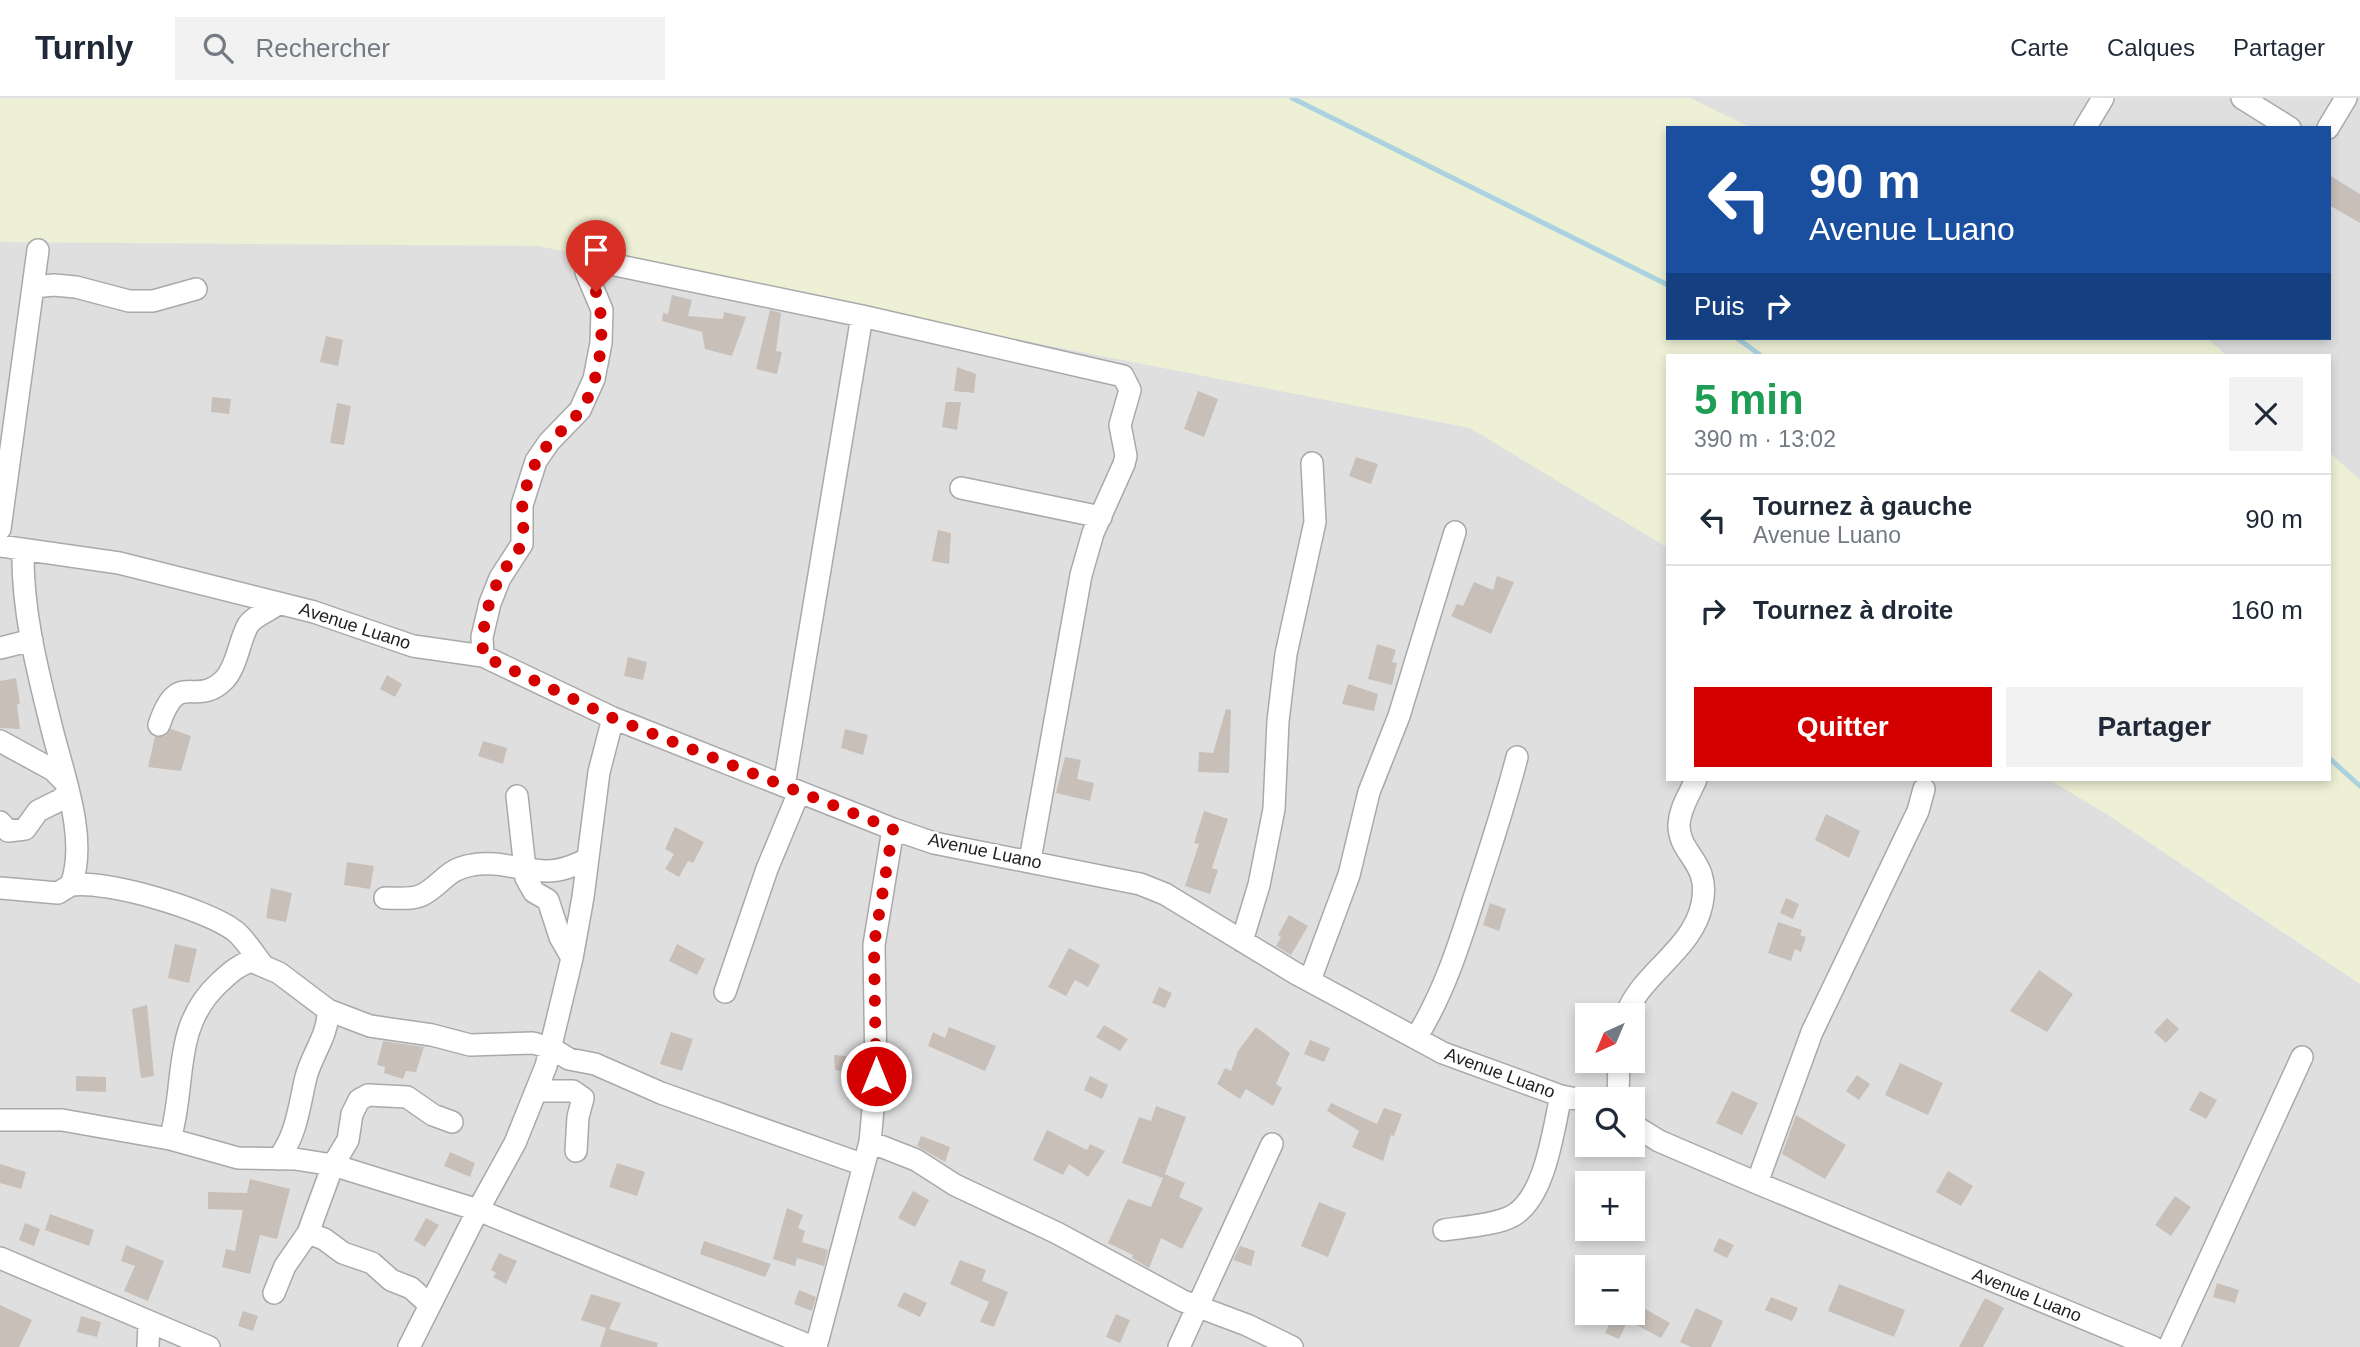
<!DOCTYPE html>
<html lang="fr">
<head>
<meta charset="utf-8">
<style>
	body { margin:0; font-family:Arial,sans-serif; background:#f2f2f3; color:#1f2937; height:100vh; display:flex; flex-direction:column; font-size:26px; white-space:nowrap }
	* { box-sizing:border-box; margin:0 }
	p { font-size:23px; color:#747a83 }
	.icon { flex:none; width:38px; height:38px; fill:none; stroke:currentColor; stroke-width:2; stroke-linecap:round; stroke-linejoin:round }
	.map { position:relative; flex:1; overflow:hidden }
	.panel { position:absolute; left:1666px; top:256px; width:665px; height:427px; display:flex; flex-direction:column; background:#fff; border-radius:0px; box-shadow:0 4px 10px #0003 }
	.panel>* { flex:none }
	.hud { position:absolute; left:1666px; top:28px; width:665px; height:214px; border-radius:0px; box-shadow:0 4px 10px #0003; background:#1a4fa0; color:#fff; overflow:hidden }
	.needle { width:46px; rotate:224deg }
	.buttons { position:absolute; left:1575px; top:905px; display:grid; gap:14px }
	.buttons a { display:grid; place-items:center; width:70px; height:70px; border-radius:0px; background:#fff; box-shadow:0 4px 10px #0003; font-size:35px }
	.pin { position:absolute; display:grid; place-items:center; width:60px; height:60px; color:#fff; margin:-72px -30px; border-radius:50% 50% 50% 0; rotate:-45deg; box-shadow:0 0 7px #0007 }
	.pin .icon { rotate:45deg }
	.me { position:absolute; width:77px; margin:-38px; rotate:0deg; stroke-linejoin:round; filter:drop-shadow(0 0 5px #0008) }
	.turn { display:flex; align-items:center; gap:24px; height:147px; padding:0 28px; font-size:32px }
	.turn .icon { width:91px; height:91px; stroke-width:2.5 }
	.turn b { display:block; font-size:49px; line-height:60px }
	.then { display:flex; align-items:center; height:66px; padding:0 28px; background:#0003; gap:14px; font-size:26px }
	.round { display:grid; place-items:center; flex:none; width:74px; height:74px; border-radius:0px; background:#f2f2f3 }
	.head { display:flex; align-items:center; justify-content:space-between; height:119px; padding:0 28px }
	h1 { font-size:42px; font-weight:800; line-height:52px; color:#1e9e55 }
	.cta { display:flex; gap:14px; margin-top:auto; padding:14px 28px }
	.cta a { flex:1; height:80px; border-radius:0px; background:#d40000; color:#fff; font-size:28px; font-weight:800; line-height:80px; text-align:center }
	.cta a+a { background:#f2f2f3; color:#1f2937 }
	ul { padding:0; list-style:none }
	li { display:flex; align-items:center; gap:21px; height:91px; padding:0 28px; border-top:2px solid #e0e1e3 }
	li div { flex:1 }
	li b { display:block; font-size:26px }
	li em { font-style:normal }
	header { display:flex; align-items:center; gap:42px; box-sizing:border-box; height:98px; padding:0 35px; background:#fff; border-bottom:2px solid #e0e1e3 }
	header strong { font-size:33px }
	nav { display:flex; gap:38px; margin-inline-start:auto; font-size:24px }
	.search { width:490px; height:63px; background:#f2f2f3; display:flex; align-items:center; gap:18px; box-sizing:border-box; padding:0 24px; border-radius:0px; color:#747a83; font-size:26px }
	.map>svg:first-child { display:block }
</style>
</head>
<body>
<header>
<strong>Turnly</strong>
<div class="search"><svg class="icon" aria-label="search" viewBox="0 0 24 24"><circle cx="10" cy="10" r="6"/><path d="M15 15l6 6"/></svg>Rechercher</div>
<nav><a>Carte</a><a>Calques</a><a>Partager</a></nav>
</header>
<div class="map">
<svg width="2360" height="1249" viewBox="0 0 2360 1249">
	<rect width="100%" height="100%" fill="#f2efe9"/>
	<path fill="#e0dfdf" fill-rule="evenodd" d="M0 0H2360V1249H0ZM1668 30H2329V240H1668ZM1668 257H2329V681H1668ZM1587 917H1633V962H1587ZM1587 1001H1633V1046H1587ZM1587 1085H1633V1130H1587ZM1587 1169H1633V1214H1587Z"/>
	<path fill="#eef0d5" d="M0 0H1690L1752 30H1668V240H2207L2226 257H1668V450L1470 330 538 148 0 144Z
		M2329 354 2360 382V886L2108 717 2048 681H2329Z"/>
	<g fill="none" stroke-linecap="round" stroke-linejoin="round">
		<path stroke="#aad3df" stroke-width="5" d="M1292 0 1668 187
			M1737 240 1760 257
			M2329 660 2360 688"/>
	</g>
	<path fill="#c7bfb8" d="M2329 77 2360 96V125L2329 107Z
		M672 197 692 202 688 218 723 221 724 214 746 219 732 258 705 251 702 234 662 223 663 215 668 216Z
		M770 212 781 215 776 253 782 254 777 276 756 271Z
		M326 238 343 242 338 268 320 264Z
		M957 269 976 276 974 295 954 293Z
		M1198 293 1218 301 1204 339 1184 331Z
		M212 299 231 301 229 316 211 314Z
		M946 304H961L957 332 942 329Z
		M337 305 351 308 344 347 330 345Z
		M1356 359 1378 366 1371 386 1349 378Z
		M938 432 951 435 949 466 932 463Z
		M1497 478 1514 484 1491 536 1451 518 1457 506 1463 508 1474 484 1493 492Z
		M1377 546 1396 552 1392 564 1397 565 1392 587 1368 581Z
		M628 559 647 564 643 582 624 578Z
		M387 577 402 586 395 599 380 591Z
		M16 580 20 605 17 607 20 631 0 630V583Z
		M1348 586 1378 596 1374 613 1342 606Z
		M1226 611 1231 612 1229 675 1198 674 1199 654 1213 655Z
		M171 631 191 638 181 673 148 669 155 639 166 638Z
		M845 631 868 637 863 657 841 650Z
		M483 643 507 650 503 666 478 658Z
		M1065 659 1081 662 1077 681 1094 685 1090 703 1056 695Z
		M1204 713 1228 721 1212 770 1218 772 1210 796 1185 788 1199 746 1194 745Z
		M1826 716 1860 733 1849 760 1815 742Z
		M675 729 704 744 693 765 688 763 679 779 665 771 674 756 665 751Z
		M347 764 374 768 370 791 344 787Z
		M271 790 292 795 286 824 266 820Z
		M1786 800 1799 806 1793 821 1780 815Z
		M1490 805 1506 811 1499 833 1483 827Z
		M1289 817 1308 828 1291 857 1276 848 1281 839 1278 837Z
		M1778 824 1802 832 1800 837 1806 839 1801 854 1795 851 1791 863 1768 855Z
		M175 846 197 851 189 885 168 880Z
		M677 846 705 861 697 877 669 863Z
		M1069 850 1100 867 1088 889 1075 882 1066 898 1048 889Z
		M2039 872 2073 896 2047 934 2010 913Z
		M1159 889 1172 895 1165 910 1152 905Z
		M147 907 154 978 141 980 132 911Z
		M2167 920 2179 931 2166 945 2154 934Z
		M1104 927 1128 941 1120 953 1096 939Z
		M949 929 996 948 985 973 928 948 933 934 945 940Z
		M1256 929 1290 955 1276 986 1282 990 1273 1008 1246 991 1240 1001 1217 986 1225 970 1231 973 1238 953Z
		M671 934 693 941 682 973 660 966Z
		M1310 942 1330 950 1324 964 1304 956Z
		M383 943 424 949 416 974 406 973 403 981 384 975 385 969 377 967Z
		M834 957 860 959 858 976 835 972Z
		M1900 965 1943 985 1928 1017 1885 997Z
		M1857 977 1870 986 1859 1002 1846 993Z
		M76 978 106 979V994L76 993Z
		M1090 978 1108 987 1102 1001 1084 992Z
		M1732 993 1758 1005 1742 1037 1716 1025Z
		M2200 993 2217 1002 2206 1021 2189 1012Z
		M1331 1005 1377 1026 1384 1010 1402 1016 1394 1038 1391 1037 1383 1063 1352 1049 1359 1033 1327 1013Z
		M1156 1008 1186 1019 1165 1076 1185 1085 1179 1099 1203 1110 1182 1151 1161 1140 1149 1170 1132 1160 1133 1157 1108 1145 1128 1101 1151 1109 1163 1080 1122 1065 1139 1019 1151 1023Z
		M1796 1017 1846 1047 1825 1081 1782 1056Z
		M1047 1032 1087 1052 1090 1046 1105 1053 1088 1079 1069 1066 1063 1077 1033 1062Z
		M921 1038 950 1049 945 1064 917 1048Z
		M450 1054 475 1065 470 1079 444 1068Z
		M617 1065 645 1074 637 1098 609 1089Z
		M0 1066 26 1074 21 1091 0 1085Z
		M1948 1073 1973 1088 1961 1108 1936 1094Z
		M250 1081 290 1091 277 1141 260 1137 250 1176 222 1169 226 1151 235 1153 243 1112 208 1111V1094L247 1095Z
		M913 1093 929 1102 915 1129 898 1120Z
		M2175 1098 2191 1109 2171 1138 2155 1127Z
		M1319 1104 1346 1115 1328 1159 1301 1148Z
		M787 1110 803 1117 798 1130 805 1133 802 1144 828 1152 824 1168 797 1160 795 1168 773 1161Z
		M50 1116 94 1132 89 1148 45 1132Z
		M426 1120 439 1127 425 1149 414 1142Z
		M25 1125 40 1131 34 1148 19 1142Z
		M1719 1140 1734 1147 1727 1160 1713 1153Z
		M704 1143 771 1166 765 1179 700 1156Z
		M126 1147 164 1163 148 1203 124 1193 135 1168 121 1163Z
		M1240 1148 1255 1153 1251 1168 1233 1162Z
		M499 1155 517 1163 506 1186 493 1179 496 1175 491 1172Z
		M960 1162 986 1172 982 1183 1008 1194 994 1229 980 1224 989 1204 950 1186Z
		M2217 1185 2239 1192 2235 1205 2213 1199Z
		M1839 1186 1905 1212 1894 1239 1828 1213Z
		M799 1192 816 1199 812 1213 794 1206Z
		M904 1194 927 1205 920 1219 897 1208Z
		M591 1196 621 1205 609 1231 658 1245 657 1249H600L606 1230 581 1222Z
		M1771 1199 1798 1210 1792 1223 1765 1212Z
		M1985 1200 2004 1210 1983 1249H1959Z
		M1633 1204 1670 1225 1661 1240 1633 1225Z
		M0 1207 32 1222 19 1249H0Z
		M1696 1210 1723 1223 1711 1249H1691L1680 1244Z
		M243 1213 258 1218 253 1233 238 1228Z
		M1116 1216 1130 1222 1120 1245 1106 1239Z
		M81 1218 101 1224 97 1239 77 1234Z
		M1613 1218 1627 1224 1619 1241 1605 1235Z"/>
	<g fill="none" stroke-linecap="round" stroke-linejoin="round">
		<defs>
			<path id="minor" d="M2242 0 2290 30
				M2085 30 2103 0
				M2328 30 2346 0
				M34 189 54 187 76 189 129 203H153L196 191
				M961 390 1101 419
				M0 431 38 152
				M0 448 119 465 314 514 413 548 483 558 613 620 893 731 934 745 1140 786 1165 796 1295 875 1443 955 1561 998 1587 1003
				M0 550 32 542
				M483 558 482 539 490 505 500 480 522 446V407L536 363 549 344 580 312 594 281 601 245 602 212 586 174 591 162 862 218 1123 278 1130 292 1120 327 1126 358 1124 366 1093 435 1081 477 1030 762
				M159 627C178 569 195 611 224 582 237 569 239 543 248 527 255 517 270 513 279 505
				M0 643 53 672 65 684
				M784 688 862 218
				M517 698 526 780 534 794 548 802 560 839 572 860
				M0 724 8 733 25 731 38 713 60 702 68 695
				M71 787C107 782 206 811 235 833 245 841 254 856 262 866
				M0 790 58 795 71 787C89 739 61 671 50 623 36 567 22 510 23 453
				M385 800C396 800 412 802 422 797 442 787 446 771 472 767 499 762 522 773 547 773 562 773 575 767 588 761
				M1242 843 1259 787 1274 711 1278 623 1286 556 1315 424 1312 365
				M1310 882 1349 777 1369 694 1399 618 1455 434
				M725 894 767 771 799 694
				M1626 917C1641 875 1693 852 1702 806 1711 763 1678 757 1679 726 1680 709 1690 696 1696 681
				M1416 940C1444 895 1459 847 1475 797 1490 751 1505 706 1517 659
				M536 993H573L583 1000 578 1019 576 1053
				M1618 1001 1619 962
				M0 1022H62L170 1041 238 1060 295 1061 333 1067 478 1112 813 1249
				M1633 1027 1659 1043 1757 1085 2153 1249
				M170 1041C187 984 171 929 220 884 231 874 237 868 251 863L279 875 328 912 370 928 432 937 470 947 533 945 551 950 569 961 595 966 661 995 864 1067
				M870 1044 916 1062 955 1087 1057 1135 1183 1203 1247 1227 1292 1249
				M278 1061C297 1037 299 1008 306 979 312 956 329 936 328 912
				M1757 1085 1812 934 1918 713 1924 691
				M1444 1132C1463 1129 1498 1127 1514 1117 1546 1097 1553 1032 1561 998
				M308 1135 324 1141 343 1155 372 1165 391 1182 411 1190 430 1207
				M0 1160 209 1249
				M274 1195 285 1168 308 1135 333 1067 348 1042 352 1016 359 1002 368 997 407 999 433 1017 452 1024
				M148 1249 149 1226
				M409 1249 478 1112 515 1045 546 968 572 860 583 799 599 674 613 620
				M816 1249 870 1044 876 978 874 847 893 731
				M1179 1249 1272 1046
				M2169 1249 2302 959"/>
		</defs>
		<use href="#minor" stroke="#a9a9a9" stroke-width="24"/>
		<use href="#minor" stroke="#fff" stroke-width="21"/>
	</g>
	<g fill="none" stroke-linecap="round" stroke-linejoin="round">
		<path stroke="#d40000" stroke-width="12" stroke-dasharray="0 21.6" d="M596 194C607 226 601 285 580 313 567 330 549 341 538 361 530 374 523 396 522 412 522 422 525 433 522 444 519 454 511 461 505 471 489 496 481 528 483 558L613 620 893 731 874 847 876 978"/>
	</g>
	<g text-anchor="middle" dominant-baseline="central" stroke-width="5" stroke-linejoin="round" paint-order="stroke">
		<g font-size="18" fill="#222" stroke="#fff">
			<text transform="translate(355 528) rotate(18)">Avenue Luano</text>
			<text transform="translate(985 753) rotate(12)">Avenue Luano</text>
			<text transform="translate(1500 975) rotate(20)">Avenue Luano</text>
			<text transform="translate(2027 1197) rotate(22)">Avenue Luano</text>
		</g>
	</g>
</svg>
<div class="buttons">
<a><svg class="needle" viewBox="-14 -14 28 28"><path d="M0-13l5 13h-10z" fill="#e53935"/><path d="M0 13l5-13h-10z" fill="#747a83"/></svg></a>
<a><svg class="icon" aria-label="search" viewBox="0 0 24 24"><circle cx="10" cy="10" r="6"/><path d="M15 15l6 6"/></svg></a>
<a>+</a>
<a>−</a>
</div>
<div class="pin" style="left:596px;top:194px;background:#d93025"><svg class="icon" aria-label="arrive" viewBox="0 0 24 24"><path d="M6 21V4h12l-3 4 3 4H6"/></svg></div>
<svg class="me" style="left:876px;top:978px" viewBox="-20 -20 40 40"><circle r="17" fill="#d40000" stroke="#fff" stroke-width="3"/><path d="M0-11L8 9 0 5-8 9z" fill="#fff"/></svg>
<div class="hud">
<div class="turn"><svg class="icon" aria-label="left" viewBox="0 0 24 24"><path d="M17 20v-9H6M10 6l-5 5 5 5"/></svg><div><b>90 m</b>Avenue Luano</div></div>
<div class="then">Puis<svg class="icon" aria-label="right" viewBox="0 0 24 24"><path d="M7 20v-9h11M14 6l5 5-5 5"/></svg></div>
</div>
<section class="panel">
<div class="head"><div><h1>5 min</h1><p>390 m · 13:02</p></div><a class="round"><svg class="icon" aria-label="close" viewBox="0 0 24 24"><path d="M6 6l12 12M18 6L6 18"/></svg></a></div>
<ul>
<li><svg class="icon" aria-label="left" viewBox="0 0 24 24"><path d="M17 20v-9H6M10 6l-5 5 5 5"/></svg><div><b>Tournez à gauche</b><p>Avenue Luano</p></div><em>90 m</em></li>
<li><svg class="icon" aria-label="right" viewBox="0 0 24 24"><path d="M7 20v-9h11M14 6l5 5-5 5"/></svg><div><b>Tournez à droite</b></div><em>160 m</em></li>
</ul>
<div class="cta"><a>Quitter</a><a>Partager</a></div>
</section>
</div>
</body>
</html>
